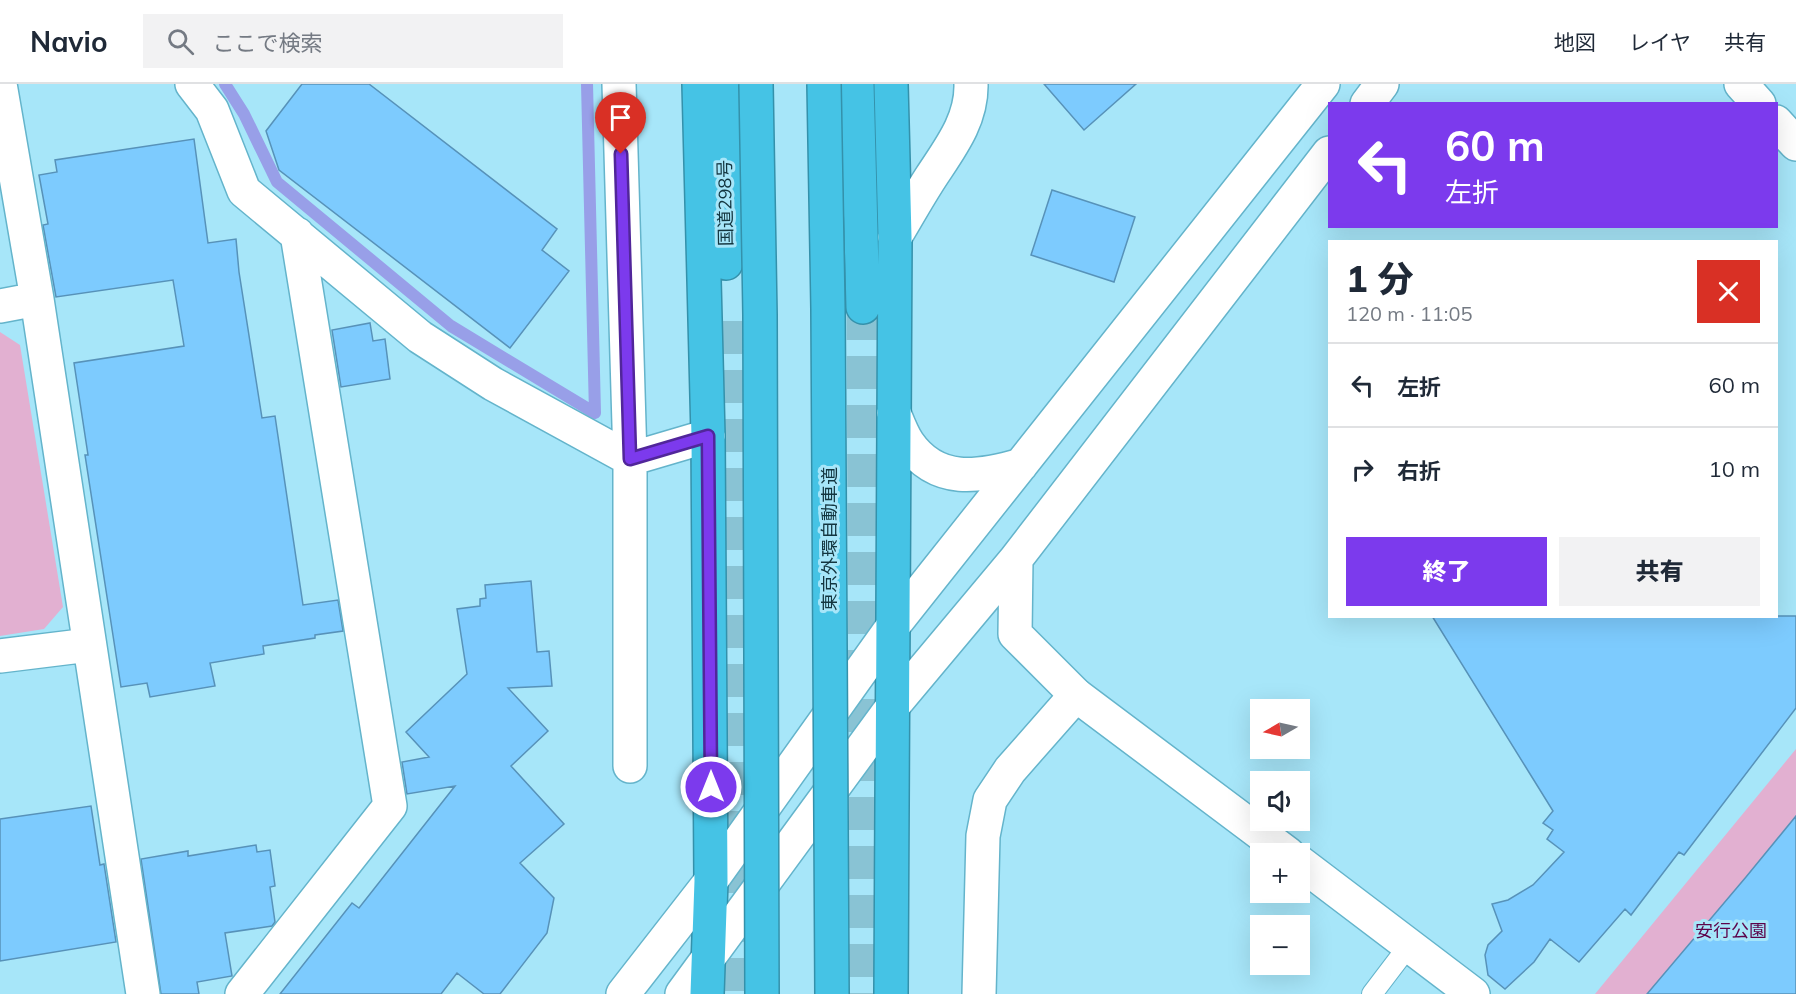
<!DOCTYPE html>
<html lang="ja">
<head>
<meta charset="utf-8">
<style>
	body { margin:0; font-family:Mulish,"Noto Sans JP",sans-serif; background:#f2f2f3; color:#1f2937; height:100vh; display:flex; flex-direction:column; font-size:22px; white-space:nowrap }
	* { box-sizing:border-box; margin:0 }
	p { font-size:20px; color:#747a83 }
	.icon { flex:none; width:33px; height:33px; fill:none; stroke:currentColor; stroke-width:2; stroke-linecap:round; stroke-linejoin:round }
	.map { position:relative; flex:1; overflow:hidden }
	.panel { position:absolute; left:1328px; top:156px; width:450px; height:378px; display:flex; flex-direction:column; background:#fff; border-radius:0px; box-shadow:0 6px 24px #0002 }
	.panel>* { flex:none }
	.hud { position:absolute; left:1328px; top:18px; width:450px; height:126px; border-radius:0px; box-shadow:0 6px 24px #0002; background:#7c3aed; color:#fff; overflow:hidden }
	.needle { width:39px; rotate:261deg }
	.fabs { position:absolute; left:1250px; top:615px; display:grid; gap:12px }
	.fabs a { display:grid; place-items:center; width:60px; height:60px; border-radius:0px; background:#fff; box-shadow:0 6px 24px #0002; font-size:30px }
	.pin { position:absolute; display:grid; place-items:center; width:51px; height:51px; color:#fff; margin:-62px -26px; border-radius:50% 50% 50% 0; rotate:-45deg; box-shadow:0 0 6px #0007 }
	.pin .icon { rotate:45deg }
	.me { position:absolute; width:66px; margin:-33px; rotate:0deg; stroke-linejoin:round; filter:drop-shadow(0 0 4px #0008) }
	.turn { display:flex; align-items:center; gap:21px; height:126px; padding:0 18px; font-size:27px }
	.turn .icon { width:78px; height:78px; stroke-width:2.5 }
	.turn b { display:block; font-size:42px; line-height:51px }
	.round { display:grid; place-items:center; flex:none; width:63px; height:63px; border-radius:0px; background:#f2f2f3 }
	.summary { display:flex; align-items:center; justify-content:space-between; height:102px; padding:0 18px }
	h1 { font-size:36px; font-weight:800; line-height:45px }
	.cta { display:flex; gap:12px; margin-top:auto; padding:12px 18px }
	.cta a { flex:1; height:69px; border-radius:0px; background:#7c3aed; color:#fff; font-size:24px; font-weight:800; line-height:69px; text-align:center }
	.cta a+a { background:#f2f2f3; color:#1f2937 }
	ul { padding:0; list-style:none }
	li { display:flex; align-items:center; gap:18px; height:84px; padding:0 18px; border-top:2px solid #e0e1e3 }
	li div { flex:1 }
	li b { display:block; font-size:22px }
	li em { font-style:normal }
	header { display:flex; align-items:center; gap:36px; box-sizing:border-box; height:84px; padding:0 30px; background:#fff; border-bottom:2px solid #e0e1e3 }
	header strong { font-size:28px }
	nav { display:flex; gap:33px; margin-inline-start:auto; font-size:21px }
	.search { width:420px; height:54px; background:#f2f2f3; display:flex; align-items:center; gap:15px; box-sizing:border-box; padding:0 21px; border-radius:0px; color:#747a83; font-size:22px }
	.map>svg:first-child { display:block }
</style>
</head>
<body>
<header>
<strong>Navio</strong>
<div class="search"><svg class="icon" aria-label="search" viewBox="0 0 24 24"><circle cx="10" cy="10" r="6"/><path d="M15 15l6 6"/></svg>ここで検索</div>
<nav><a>地図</a><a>レイヤ</a><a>共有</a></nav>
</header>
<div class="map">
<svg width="1796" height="910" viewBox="0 0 1796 910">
	<rect width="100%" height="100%" fill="#a7e6f9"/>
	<path fill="#e2b0d1" d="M0 248 20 261 63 523 44 545 0 552Z
		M1796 665V910H1595Z"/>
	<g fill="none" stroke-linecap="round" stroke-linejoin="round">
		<path stroke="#989fe8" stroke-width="12" d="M225 0 244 30 277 98 451 242 595 329 587 0"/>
	</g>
	<path fill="#7dcbfe" stroke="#5792b9" stroke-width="1.5" d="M302 0H369L557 145 542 166 569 187 510 264 279 86 266 47Z
		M1044 0H1136L1084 46Z
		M194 55 208 159 236 155 239 188 262 334 275 332 303 521 338 516 343 547 315 551V554L263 562 264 570 210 579 215 602 150 613 147 599 121 603 85 371H88L74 279 184 262 173 196 56 213 43 141 48 140 39 91 57 88 55 76Z
		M1052 106 1135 133 1114 198 1031 171Z
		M370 239 373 257 385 255 390 295 341 303 332 246Z
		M531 497 537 568 549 567 552 602 508 604 548 647 511 682 564 740 520 779 554 814 547 849 500 910H484L457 889 441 910H280L352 819 359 824 455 702 407 710 402 678 429 673 406 648 467 590 457 525 480 522V515L486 514 485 501Z
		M1432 532H1796V624L1684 771 1679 768 1631 831 1625 825 1579 878 1550 855 1534 878 1505 905 1488 891 1485 871 1488 861 1502 847 1492 820 1508 816 1533 801 1564 768 1547 755 1553 746 1543 739 1553 727Z
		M91 722 100 781 104 780 116 858 0 877V735Z
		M1796 732V910H1647L1746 793Z
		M256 761 257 768 270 766 275 802 270 803 275 838 272 842 225 849 232 892 197 898 199 910H161L141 775 188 767V772Z"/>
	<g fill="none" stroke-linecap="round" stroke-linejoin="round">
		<path stroke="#89c3d4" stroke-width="33" stroke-dasharray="33 16" stroke-linecap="butt" d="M863 223 866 910
			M727 237 729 910"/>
		<defs>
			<path id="lane" d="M1372 910 1410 860"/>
			<path id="street" d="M0 0 37 215 143 910
				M192 0 212 26 244 107 420 253 493 300 630 375 708 352
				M619 0 630 375V682
				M1741 0 1759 20
				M1776 38 1796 60
				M895 153C907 133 918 113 931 93 950 64 972 36 971 0
				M0 222 37 215
				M0 572 89 561
				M242 910 390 722 297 150
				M979 910 983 752 990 716 1010 686 1076 611"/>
			<path id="secondary" d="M1367 20 1382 0
				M894 329C898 339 902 350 908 359 937 401 979 393 1021 381
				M1016 475 1015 550 1076 611 1288 770
				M1299 778 1473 910
				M623 910 711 797 893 542 1323 0
				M682 910 893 622 1016 475 1329 69"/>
			<path id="highway" d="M699 0 708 352 711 797 707 910
				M723 0 726 179
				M857 0 863 223
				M891 0 895 153 891 910"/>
		</defs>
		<use href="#lane" stroke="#64b4cb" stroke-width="22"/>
		<use href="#street" stroke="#64b4cb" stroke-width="36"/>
		<use href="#secondary" stroke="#64b4cb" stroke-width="36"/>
		<use href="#highway" stroke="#3491ab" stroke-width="36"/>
		<use href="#lane" stroke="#fff" stroke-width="20"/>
		<use href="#street" stroke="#fff" stroke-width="33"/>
		<use href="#secondary" stroke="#fff" stroke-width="33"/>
		<use href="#highway" stroke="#45c3e5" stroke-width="33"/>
		<defs>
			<path id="highway-bridge" d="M756 0 760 231 762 910
				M824 0 828 225 832 910"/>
		</defs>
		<use href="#highway-bridge" stroke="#3491ab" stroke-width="36" stroke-linecap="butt"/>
		<use href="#highway-bridge" stroke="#45c3e5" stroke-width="33"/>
	</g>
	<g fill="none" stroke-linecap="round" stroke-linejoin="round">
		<defs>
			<path id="route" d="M621 70 630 375 708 352 711 703"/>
		</defs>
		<use href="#route" stroke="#51269a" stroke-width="15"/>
		<use href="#route" stroke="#7c3aed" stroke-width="10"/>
	</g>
	<g text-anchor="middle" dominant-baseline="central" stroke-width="6" stroke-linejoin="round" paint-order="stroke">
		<g font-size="18" fill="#13353f" stroke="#a7e6f9">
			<text transform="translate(725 119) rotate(-91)">国道298号</text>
			<text transform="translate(829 455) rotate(-90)">東京外環自動車道</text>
		</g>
		<g font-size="18" fill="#5c044a" stroke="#a7e6f9">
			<text x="1731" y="846">安行公園</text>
		</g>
	</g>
</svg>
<div class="fabs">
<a><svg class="needle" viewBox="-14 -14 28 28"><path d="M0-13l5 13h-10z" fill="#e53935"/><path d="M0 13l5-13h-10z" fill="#747a83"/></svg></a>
<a><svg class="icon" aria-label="sound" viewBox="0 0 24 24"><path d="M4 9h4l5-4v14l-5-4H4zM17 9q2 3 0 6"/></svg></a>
<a>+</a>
<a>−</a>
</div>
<div class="pin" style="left:621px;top:70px;background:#d93025"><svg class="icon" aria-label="arrive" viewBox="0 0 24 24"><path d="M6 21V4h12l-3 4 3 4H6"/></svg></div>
<svg class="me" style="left:711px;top:703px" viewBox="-20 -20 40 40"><circle r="17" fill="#7c3aed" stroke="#fff" stroke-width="3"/><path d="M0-11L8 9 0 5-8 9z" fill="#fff"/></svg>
<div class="hud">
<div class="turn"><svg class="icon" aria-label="left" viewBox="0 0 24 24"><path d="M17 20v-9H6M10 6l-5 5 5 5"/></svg><div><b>60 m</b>左折</div></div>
</div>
<section class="panel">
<div class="summary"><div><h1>1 分</h1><p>120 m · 11:05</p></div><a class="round" style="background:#d93025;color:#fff"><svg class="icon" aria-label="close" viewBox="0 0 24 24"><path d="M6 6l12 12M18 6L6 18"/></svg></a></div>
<ul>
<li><svg class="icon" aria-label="left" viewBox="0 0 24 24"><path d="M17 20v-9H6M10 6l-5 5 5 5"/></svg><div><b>左折</b></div><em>60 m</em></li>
<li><svg class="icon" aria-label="right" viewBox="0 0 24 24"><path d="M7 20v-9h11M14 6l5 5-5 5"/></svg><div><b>右折</b></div><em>10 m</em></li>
</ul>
<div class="cta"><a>終了</a><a>共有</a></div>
</section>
</div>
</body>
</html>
